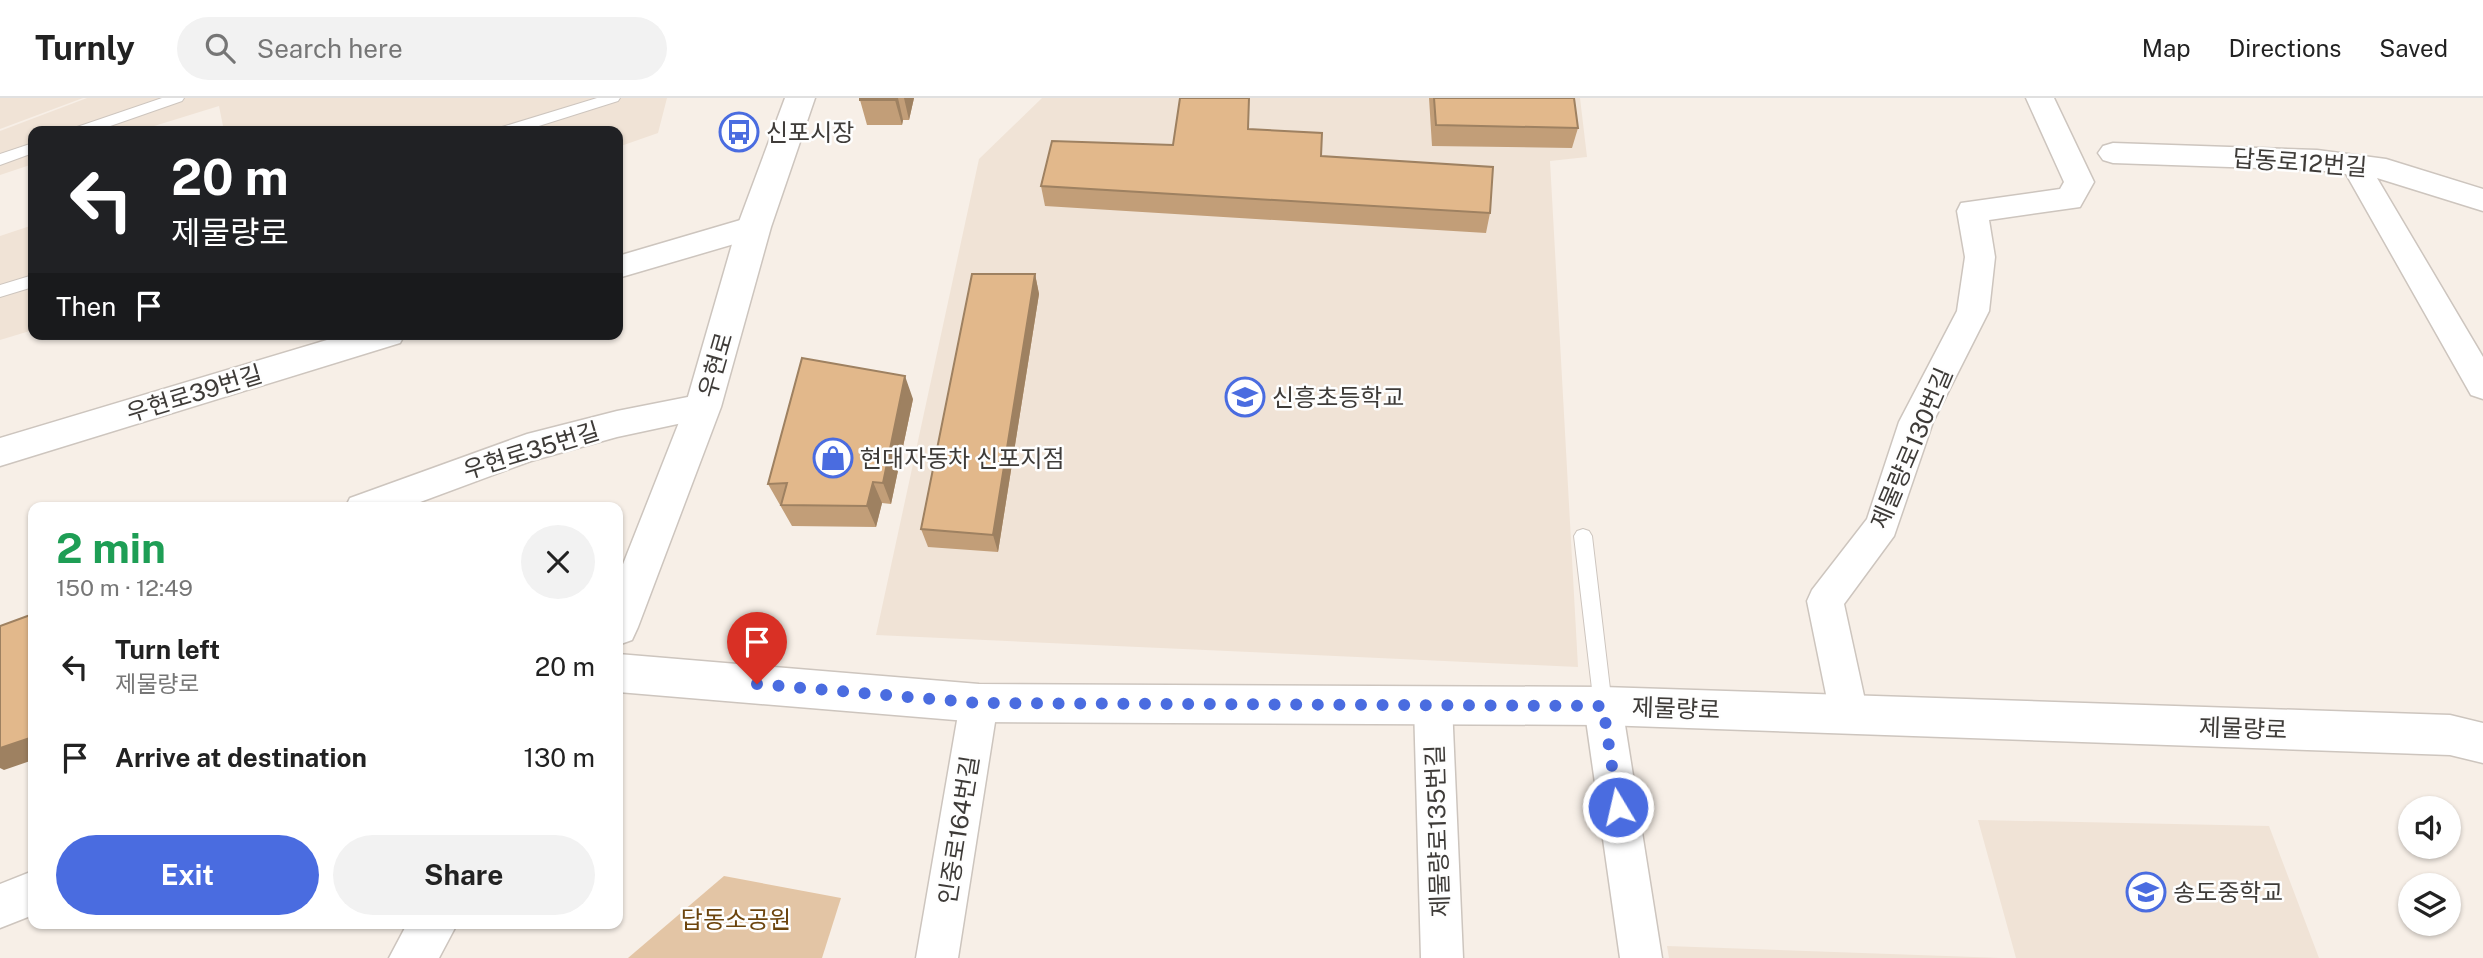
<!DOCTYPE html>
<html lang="en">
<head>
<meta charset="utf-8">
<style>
	body { margin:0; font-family:"Public Sans","Noto Sans KR",sans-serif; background:#f2f2f2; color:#222; height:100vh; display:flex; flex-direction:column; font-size:26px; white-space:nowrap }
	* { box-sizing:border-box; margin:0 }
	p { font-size:23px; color:#767676 }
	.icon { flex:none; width:38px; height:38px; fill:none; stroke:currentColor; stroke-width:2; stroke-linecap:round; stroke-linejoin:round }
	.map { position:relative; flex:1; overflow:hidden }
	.side { position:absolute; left:28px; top:404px; width:595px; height:427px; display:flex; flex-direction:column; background:#fff; border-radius:14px; box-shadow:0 2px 5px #0004 }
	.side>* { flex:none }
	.guide { position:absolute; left:28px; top:28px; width:595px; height:214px; border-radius:14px; box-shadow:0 2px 5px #0004; background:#202124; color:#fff; overflow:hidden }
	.tools { position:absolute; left:2398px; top:698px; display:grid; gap:14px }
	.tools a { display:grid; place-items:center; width:63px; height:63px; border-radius:50%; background:#fff; box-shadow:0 2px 5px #0004; font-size:35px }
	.pin { position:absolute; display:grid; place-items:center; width:60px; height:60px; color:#fff; margin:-72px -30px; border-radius:50% 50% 50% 0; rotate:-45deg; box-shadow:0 0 7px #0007 }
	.pin .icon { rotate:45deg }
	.me { position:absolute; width:77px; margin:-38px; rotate:351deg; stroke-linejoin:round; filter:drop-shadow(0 0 5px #0008) }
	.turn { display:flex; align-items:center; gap:24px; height:147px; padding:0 28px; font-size:32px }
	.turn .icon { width:91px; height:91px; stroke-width:2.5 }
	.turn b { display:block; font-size:49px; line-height:60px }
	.then { display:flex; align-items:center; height:66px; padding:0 28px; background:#0003; gap:14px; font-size:26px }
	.round { display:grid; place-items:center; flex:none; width:74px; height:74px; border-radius:37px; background:#f2f2f2 }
	.overview { display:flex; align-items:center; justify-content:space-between; height:119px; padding:0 28px }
	h1 { font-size:42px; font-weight:700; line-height:52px; color:#1e9e55 }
	.button { display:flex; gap:14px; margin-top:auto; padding:14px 28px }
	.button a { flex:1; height:80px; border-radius:42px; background:#4a6ce0; color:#fff; font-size:28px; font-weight:700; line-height:80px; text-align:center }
	.button a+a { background:#f2f2f2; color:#222 }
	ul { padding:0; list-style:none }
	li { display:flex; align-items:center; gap:21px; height:91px; padding:0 28px }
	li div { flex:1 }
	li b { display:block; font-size:26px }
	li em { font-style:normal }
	header { display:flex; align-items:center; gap:42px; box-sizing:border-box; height:98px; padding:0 35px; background:#fff; border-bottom:2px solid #e0e0e0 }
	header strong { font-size:33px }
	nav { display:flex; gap:38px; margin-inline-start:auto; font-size:24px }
	.search { width:490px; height:63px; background:#f2f2f2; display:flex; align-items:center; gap:18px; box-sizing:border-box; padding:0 24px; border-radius:38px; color:#767676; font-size:26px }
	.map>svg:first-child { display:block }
</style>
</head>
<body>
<header>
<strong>Turnly</strong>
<div class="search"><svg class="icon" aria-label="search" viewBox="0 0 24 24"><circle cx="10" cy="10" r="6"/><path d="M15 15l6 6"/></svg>Search here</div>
<nav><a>Map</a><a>Directions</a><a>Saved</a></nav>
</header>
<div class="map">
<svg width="2483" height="860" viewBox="0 0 2483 860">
	<rect width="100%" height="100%" fill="#f7efe7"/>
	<path fill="#f0e3d6" d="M0 0H83L0 31Z
		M87 0H667L658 35 618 49V33H224L219 8 138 33H33V66L0 77V33Z
		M1042 0H1580L1587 59 1550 63 1578 569 876 537 979 61Z
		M33 127V232L0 242V138Z
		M1978 722 2269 728 2319 860H2016Z
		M1667 848 2002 860H1669Z"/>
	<path fill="#e3c5a5" d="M724 778 841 800 822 860H628Z"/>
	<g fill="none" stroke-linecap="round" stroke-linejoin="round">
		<defs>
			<path id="service" d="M162 0H184L182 3 96 33H75L77 29Z
				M597 0H620L618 3 523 33H500L502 29Z
				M33 45V55L0 67V56Z
				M33 177V189L0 199V187Z
				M1583 431 1589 433 1592 438 1612 608 1610 614 1603 617 1596 614 1594 608 1574 438 1577 433Z"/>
			<path id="minor" d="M2026 0H2054L2094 84 2080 109 1989 122 1995 159 1989 213 1933 324 1894 438 1844 506 1868 616 1862 628 1849 633 1836 628 1830 616 1807 503 1812 492 1867 421 1899 324 1957 213 1965 159 1957 113 1961 105 2060 91 2064 84Z
				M2113 45 2317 52 2386 61 2483 91V113L2377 80 2483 259V301L2471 297 2346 76 2317 72 2113 65 2103 62 2098 55 2103 48Z
				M754 118 765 121 769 129 765 137 618 180V158Z
				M347 236H405L400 245 0 368V340Z
				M703 296 715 300 720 309 715 318 617 339 531 363 404 410H345L350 400 527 336 617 313Z
				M979 588 992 593 998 605 958 860H916L960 605 966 593Z
				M1433 590 1446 595 1452 607 1463 860H1421L1414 607 1420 595Z
				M1603 591 1616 596 1622 608 1662 860H1620L1584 608 1590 596Z"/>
			<path id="tertiary" d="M785 0H815L771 129 721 309 638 529 632 542 618 547V479L685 309 737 129Z
				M407 826H457L439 860H389Z"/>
			<path id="secondary" d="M618 556 979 586 1603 589 2450 617 2483 625V665L2450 657 1603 627 979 624 618 594Z
				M33 773V817L0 830V786Z"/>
		</defs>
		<use href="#service" stroke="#cdc5be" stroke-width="2"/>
		<use href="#minor" stroke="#cdc5be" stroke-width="3"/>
		<use href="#tertiary" stroke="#cdc5be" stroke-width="3"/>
		<use href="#secondary" stroke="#cdc5be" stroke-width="3"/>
		<use href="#service" fill="#fff" fill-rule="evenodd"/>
		<use href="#minor" fill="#fff" fill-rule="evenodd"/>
		<use href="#tertiary" fill="#fff" fill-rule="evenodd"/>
		<use href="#secondary" fill="#fff" fill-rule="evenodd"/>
	</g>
	<path fill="#c29e78" d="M860 0H914L909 22H903L902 27H867L860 2Z
		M1429 0H1574L1578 30 1572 50 1432 48Z
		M1249 31 1321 58 1490 115 1486 135 1045 108 1041 88Z
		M1035 176 1039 196 998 454 928 449 921 431Z
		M913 301 891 406 882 405 876 429 792 428 768 386Z"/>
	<path fill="#9e8161" d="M896 0H898L903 22 902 27 895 2Z
		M904 0H914L909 22Z
		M1035 176 1039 196 998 454 993 437Z
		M905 278 913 301 891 406 883 385Z
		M873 384 882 405 876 429 867 408Z
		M33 639V662L4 672 0 670V650Z"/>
	<path fill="#e2b88b" stroke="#9e8161" stroke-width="2" d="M860 0H896L895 2H860Z
		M1180 0H1249L1248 31 1322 35 1321 58 1493 69 1490 115 1041 88 1052 43 1173 47Z
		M1434 0H1574L1578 30 1436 27Z
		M972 176H1035L993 437 921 431Z
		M802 260 905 278 883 385 873 384 867 408 781 407 787 385 768 386Z
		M33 516V639L0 650V528Z"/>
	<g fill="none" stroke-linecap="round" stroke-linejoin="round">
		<path stroke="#4a6ce0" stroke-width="12" stroke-dasharray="0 21.6" d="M757 586 979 605 1603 608 1618 709"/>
	</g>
	<defs>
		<symbol id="bus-ring" viewBox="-11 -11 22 22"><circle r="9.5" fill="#fefefe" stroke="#4a6ce0" stroke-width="1.5"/><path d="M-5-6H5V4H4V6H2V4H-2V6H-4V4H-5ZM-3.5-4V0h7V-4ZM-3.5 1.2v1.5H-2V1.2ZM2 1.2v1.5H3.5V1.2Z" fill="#4a6ce0"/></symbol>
		<symbol id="school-ring" viewBox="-11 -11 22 22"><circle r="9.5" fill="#fefefe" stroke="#4a6ce0" stroke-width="1.5"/><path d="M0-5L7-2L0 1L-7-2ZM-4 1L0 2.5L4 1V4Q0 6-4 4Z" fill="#4a6ce0"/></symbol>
		<symbol id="shop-ring" viewBox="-11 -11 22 22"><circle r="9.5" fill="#fefefe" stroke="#4a6ce0" stroke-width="1.5"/><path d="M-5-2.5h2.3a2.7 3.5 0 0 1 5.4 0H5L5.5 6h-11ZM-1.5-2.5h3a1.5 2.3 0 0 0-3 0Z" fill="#4a6ce0"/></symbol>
	</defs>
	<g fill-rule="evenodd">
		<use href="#bus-ring" x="717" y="12" width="44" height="44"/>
		<use href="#school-ring" x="1223" y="277" width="44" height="44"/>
		<use href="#shop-ring" x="811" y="338" width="44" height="44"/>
		<use href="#school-ring" x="2124" y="772" width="44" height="44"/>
	</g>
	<g text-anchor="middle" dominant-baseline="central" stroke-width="5" stroke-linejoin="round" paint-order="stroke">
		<g font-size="24" fill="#3e3b38" stroke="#fefefe" text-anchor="start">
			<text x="766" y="34">신포시장</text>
			<text x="1272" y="299">신흥초등학교</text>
			<text x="860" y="360">현대자동차 신포지점</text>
			<text x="2173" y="794">송도중학교</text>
		</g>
		<g font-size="24" fill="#3e3b38" stroke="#fefefe">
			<text transform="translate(2300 64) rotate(4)">답동로12번길</text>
			<text transform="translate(715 267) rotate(-74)">우현로</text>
			<text transform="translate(194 295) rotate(-17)">우현로39번길</text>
			<text transform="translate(1911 350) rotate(-67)">제물량로130번길</text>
			<text transform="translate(531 352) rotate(-17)">우현로35번길</text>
			<text transform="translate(1676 610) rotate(2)">제물량로</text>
			<text transform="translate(2243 630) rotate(2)">제물량로</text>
			<text transform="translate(958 732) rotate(-81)">인중로164번길</text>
			<text transform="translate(1437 733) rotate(-92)">제물량로135번길</text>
		</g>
		<g font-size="24" fill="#6c440d" stroke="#fefefe">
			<text x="736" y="821">답동소공원</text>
		</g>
	</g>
</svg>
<div class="tools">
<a><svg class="icon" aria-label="sound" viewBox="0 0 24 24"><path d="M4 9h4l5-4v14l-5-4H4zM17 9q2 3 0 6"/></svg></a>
<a><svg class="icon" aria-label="layers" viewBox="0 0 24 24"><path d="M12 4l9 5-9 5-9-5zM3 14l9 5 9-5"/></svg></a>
</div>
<div class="pin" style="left:757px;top:586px;background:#d93025"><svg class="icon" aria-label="arrive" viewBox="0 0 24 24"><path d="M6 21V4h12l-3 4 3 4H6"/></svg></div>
<svg class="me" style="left:1618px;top:709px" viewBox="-20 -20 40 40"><circle r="17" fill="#4a6ce0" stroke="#fff" stroke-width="3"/><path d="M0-11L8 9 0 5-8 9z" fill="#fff"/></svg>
<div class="guide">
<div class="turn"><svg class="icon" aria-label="left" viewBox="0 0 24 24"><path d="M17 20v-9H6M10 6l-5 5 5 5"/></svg><div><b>20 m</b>제물량로</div></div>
<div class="then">Then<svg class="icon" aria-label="arrive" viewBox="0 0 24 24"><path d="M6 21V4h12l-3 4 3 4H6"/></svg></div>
</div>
<section class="side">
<div class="overview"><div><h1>2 min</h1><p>150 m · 12:49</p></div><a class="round"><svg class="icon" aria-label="close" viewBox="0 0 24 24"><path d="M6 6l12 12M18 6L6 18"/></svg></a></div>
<ul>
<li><svg class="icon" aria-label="left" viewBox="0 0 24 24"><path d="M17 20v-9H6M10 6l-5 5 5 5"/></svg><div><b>Turn left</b><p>제물량로</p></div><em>20 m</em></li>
<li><svg class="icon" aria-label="arrive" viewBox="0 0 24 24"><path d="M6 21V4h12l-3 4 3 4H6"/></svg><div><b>Arrive at destination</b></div><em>130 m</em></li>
</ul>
<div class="button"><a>Exit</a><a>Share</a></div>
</section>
</div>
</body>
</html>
